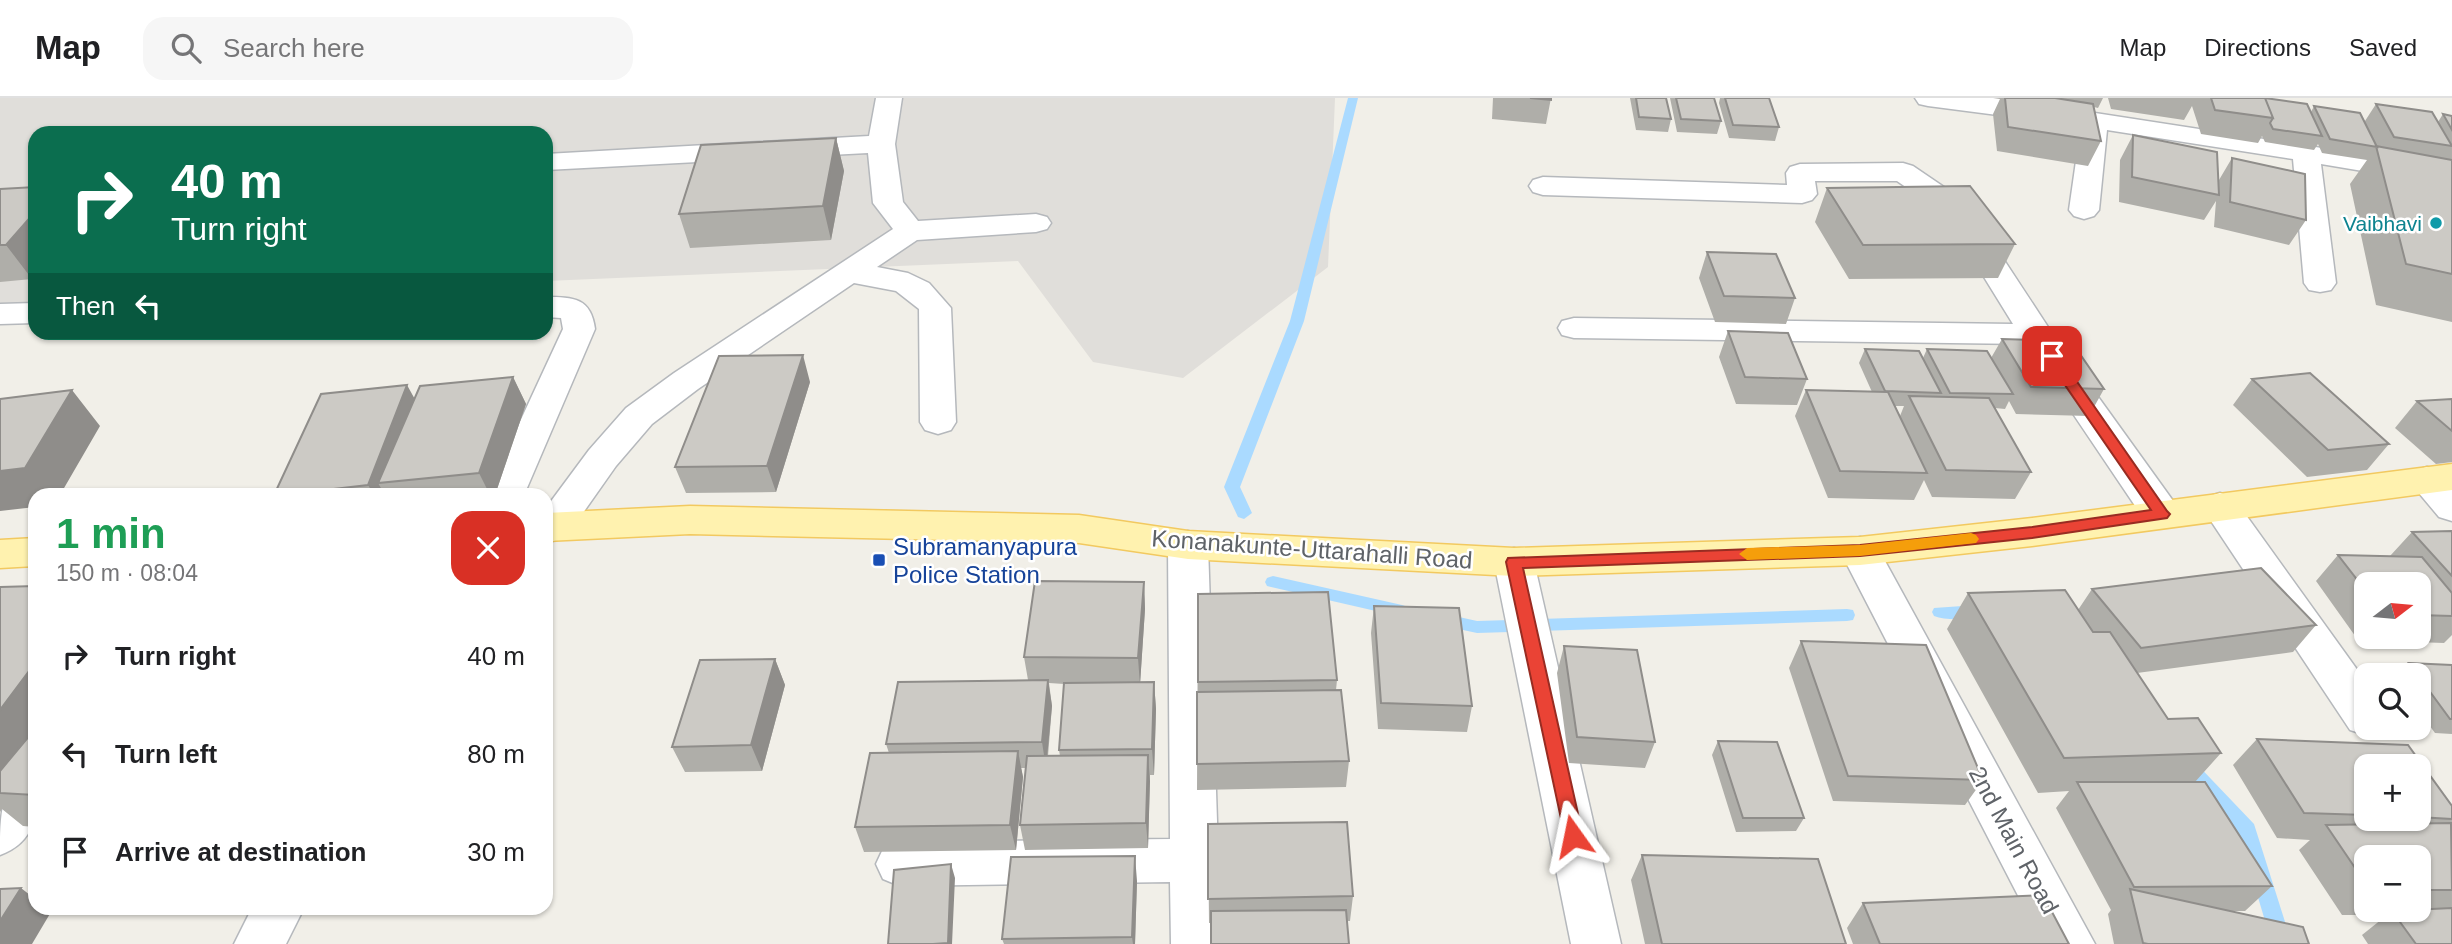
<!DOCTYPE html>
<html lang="en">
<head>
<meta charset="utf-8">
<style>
	body { margin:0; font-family:Helvetica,sans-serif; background:#f6f6f6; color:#202124; height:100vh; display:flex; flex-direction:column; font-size:26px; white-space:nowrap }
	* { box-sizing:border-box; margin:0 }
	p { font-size:23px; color:#757577 }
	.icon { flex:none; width:38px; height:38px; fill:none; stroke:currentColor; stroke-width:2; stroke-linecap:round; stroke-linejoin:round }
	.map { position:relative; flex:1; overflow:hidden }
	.details { position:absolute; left:28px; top:390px; width:525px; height:427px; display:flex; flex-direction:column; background:#fff; border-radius:21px; box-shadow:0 2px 5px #0004 }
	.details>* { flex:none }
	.top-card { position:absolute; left:28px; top:28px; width:525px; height:214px; border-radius:21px; box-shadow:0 2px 5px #0004; background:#0b6e4f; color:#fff; overflow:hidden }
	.needle { width:46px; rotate:74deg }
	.buttons { position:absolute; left:2354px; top:474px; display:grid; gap:14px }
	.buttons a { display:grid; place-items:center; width:77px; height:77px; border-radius:14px; background:#fff; box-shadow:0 2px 5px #0004; font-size:35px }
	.pin { position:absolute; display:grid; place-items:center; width:60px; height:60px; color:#fff; margin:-30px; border-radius:14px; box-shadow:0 4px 10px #0006 }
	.me { position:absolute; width:77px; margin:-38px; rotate:348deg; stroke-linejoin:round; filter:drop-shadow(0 0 5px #0008) }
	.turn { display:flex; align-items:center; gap:24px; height:147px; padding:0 28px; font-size:32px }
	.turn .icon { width:91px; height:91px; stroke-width:2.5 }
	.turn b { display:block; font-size:49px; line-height:60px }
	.then { display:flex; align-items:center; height:66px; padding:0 28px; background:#0003; gap:14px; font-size:26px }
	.round { display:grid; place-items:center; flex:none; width:74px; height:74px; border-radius:21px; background:#f6f6f6 }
	.overview { display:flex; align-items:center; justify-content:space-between; height:119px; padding:0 28px }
	h1 { font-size:42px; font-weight:700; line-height:52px; color:#1e9e55 }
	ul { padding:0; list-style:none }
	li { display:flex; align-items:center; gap:21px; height:98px; padding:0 28px }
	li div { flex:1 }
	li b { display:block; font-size:26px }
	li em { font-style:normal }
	header { display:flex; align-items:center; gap:42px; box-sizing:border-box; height:98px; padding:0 35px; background:#fff; border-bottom:2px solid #e0e0e0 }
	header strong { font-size:33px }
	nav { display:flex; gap:38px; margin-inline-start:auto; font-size:24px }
	.search { width:490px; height:63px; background:#f6f6f6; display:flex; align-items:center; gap:18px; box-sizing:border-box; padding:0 24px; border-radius:21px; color:#757577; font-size:26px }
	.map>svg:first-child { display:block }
</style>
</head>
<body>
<header>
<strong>Map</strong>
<div class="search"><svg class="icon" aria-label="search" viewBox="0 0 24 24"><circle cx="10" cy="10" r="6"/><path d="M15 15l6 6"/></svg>Search here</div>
<nav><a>Map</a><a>Directions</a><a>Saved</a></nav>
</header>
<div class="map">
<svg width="2452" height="846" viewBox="0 0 2452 846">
	<rect width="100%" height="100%" fill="#f1efe8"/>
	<path fill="#e0deda" d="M0 0H1335L1328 169 1183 280 1093 264 1018 163 546 183V35H35V205L0 206Z"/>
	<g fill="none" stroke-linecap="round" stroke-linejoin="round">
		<path fill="#aadaff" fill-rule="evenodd" d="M1348 0H1358L1304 223 1240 389 1252 415 1244 421 1238 419 1224 389 1290 223Z
			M1273 478 1402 507 1408 509 1410 513 1408 517 1402 519 1267 488 1265 484 1267 480Z
			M1977 507 1983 509 1985 513 1983 517C1970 522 1947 523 1934 518L1932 514 1934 510Z
			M1847 511 1853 512 1855 517 1853 522 1847 523 1477 535 1435 526 1433 521 1435 516 1441 515 1477 523Z
			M2184 657 2191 660 2254 726 2292 846H2272L2239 736 2177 670 2175 665 2177 660Z"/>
		<defs>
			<path id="minor" d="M876 0H902L895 46 903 104 918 123 1036 116 1047 119 1051 125 1047 131 1036 134 917 142 877 169 908 175 929 185 951 210 956 324 951 332 938 336 925 332 920 324 919 211 896 193 854 185 698 291 652 326 616 368 566 439 552 443 546 441V410L589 352 626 310 674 275 893 131 873 105 868 55 546 72V56L869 38Z
				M1915 0H1998L2452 70V88L2321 66 2336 185 2331 192 2320 194 2309 192 2304 185 2293 61 2107 32 2099 112 2094 118 2084 121 2074 118 2069 112 2081 28 1928 8 1919 6Z
				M1903 65 1913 68 1966 104 2050 232 2176 407 2181 417 2176 427 2162 430 2148 427 2026 246 1574 240 1562 237 1558 230 1562 223 1574 220 2013 226 1945 116 1897 83H1815L1817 96 1812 102 1802 105 1543 97 1533 94 1529 88 1533 82 1543 79 1787 87 1786 75 1790 69 1800 66Z
				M546 199C574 199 591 200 595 231L524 397H486L563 231 561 220 546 219Z
				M35 205V225L0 226V206Z
				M2427 369 2440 373 2452 386V423L2439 419 2408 382 2414 373Z
				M2220 395 2233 399 2366 584V630L2382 632 2366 637 2350 632 2201 408 2207 399Z
				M1188 433 1202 437 1208 447 1221 846H1171L1170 784 900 788 883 781 876 766 883 751 900 744 1170 741 1168 447 1174 437Z
				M1860 439 1874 443 2095 846H2043L1840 453 1846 443Z
				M1514 450 1528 454 1534 464 1621 846H1571L1494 464 1500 454Z
				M35 666C35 704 44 741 0 757 0 718 0 681 35 666Z
				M252 810H304L286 846H234Z"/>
			<path id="major" d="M2452 366V392L2032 448 1860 467 1514 478 1188 461 1079 445 690 436 546 443V415L690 408 1079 417 1188 433 1514 450 1860 439 2032 420Z
				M35 440V468L0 470V442Z"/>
		</defs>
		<use href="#minor" stroke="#b5b8bc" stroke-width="3"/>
		<use href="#major" stroke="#f2c960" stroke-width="3"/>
		<use href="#minor" fill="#fff" fill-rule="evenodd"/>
		<use href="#major" fill="#fff2af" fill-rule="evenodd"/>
	</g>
	<path fill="#afaea9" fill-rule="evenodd" d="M1493 0H1551L1546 26 1492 21Z
		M1630 0H1666L1671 21 1668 34 1636 32Z
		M1670 0H1714L1721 23 1717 36 1677 34Z
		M1720 0H1769L1779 29 1775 43 1729 40 1719 5Z
		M1993 0H2103L2098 10 2094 9 2101 43 2088 68 1997 53 1993 16 2000 1Z
		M2108 0H2265L2311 14 2314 8 2365 23 2376 6 2438 24 2443 16 2452 18V224L2376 207 2350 86 2367 62 2322 55 2318 46 2314 52 2265 44 2262 38 2258 45 2201 36 2192 8 2184 22 2111 11Z
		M2133 37 2219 82 2232 60 2306 122 2289 147 2214 129 2216 103 2204 122 2119 104 2120 62Z
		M836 40 844 73 831 142 690 150 679 116Z
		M1827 90 2015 146 1998 180 1849 181 1815 124Z
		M0 91 32 181 0 184Z
		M1707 154 1795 200 1786 226 1715 224 1699 180Z
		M1728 233 1807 281 1797 307 1736 306 1719 259Z
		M2002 241 2104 291 2089 318 2016 316 2009 303 2005 311 1995 310 2031 374 2015 401 1932 399 1924 382 1914 402 1828 400 1795 318 1806 292 1872 294 1859 265 1865 251 1923 260 1927 251 1991 260ZM1895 308H1904L1900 318Z
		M513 279 526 306 495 397H274L414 301Z
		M2252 281 2389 346 2367 372 2307 379 2233 307Z
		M810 284 776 394 686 395 675 369Z
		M2452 301V364L2436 366 2395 330 2417 303Z
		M2452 433V537L2444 545 2358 542 2316 483 2338 457 2390 458 2412 434ZM2366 486H2418V539H2366Z
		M1144 484 1145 511 1140 585 1154 584 1156 611 1154 677H1150L1148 750 1025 752 1020 727 1026 670H1021L1023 679 1016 752 864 754 855 729 889 655 886 646 1028 582 1024 559ZM1049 585 1064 586 1059 652 1060 658H1048L1052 608Z
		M35 488V729L23 728 2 711 0 714V489Z
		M2092 491 2316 527 2293 554 2137 575 2168 621 2221 655 2195 684 2272 788 2245 813H2230L2309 846H2114L2108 816 2111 812 2056 710 2069 693 2038 695 1947 531 1968 495 2078 512Z
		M1198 496 1337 582 1336 592 1349 663 1346 689 1197 692Z
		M1374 508 1472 608 1467 634 1378 631 1371 535Z
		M1801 543 1983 682 1965 707 1833 703 1789 570Z
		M1564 548 1655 644 1645 670 1569 665 1557 575Z
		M775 561 785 587 762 673 685 674 672 649Z
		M2409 565 2452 567V636L2435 635 2418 612V578H2397Z
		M2257 641 2408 647 2452 708V846H2368L2362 837 2387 817H2342L2299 752 2310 742 2277 740 2233 667ZM2366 668H2418V719L2452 721 2418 719V721H2366ZM2366 760H2418V812H2366Z
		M1718 643 1804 720 1796 733 1736 734 1712 657Z
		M1208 726 1353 798 1350 823 1209 825Z
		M1642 757 1846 846H1645L1631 782Z
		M1137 783 1135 846H1004L1002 841Z
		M1863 805 2069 846H1853L1847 830Z"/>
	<path fill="#8f8d8a" d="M836 40 844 73 831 142 823 108Z
		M35 114V178L32 181 6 147Z
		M803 257 810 284 776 394 767 368Z
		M513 279 526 306 495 397H490L479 375Z
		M407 287 422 314 378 385 385 397H374L368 387Z
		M72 292 100 328 60 397H35V409L0 413V373Z
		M1144 484 1145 511 1140 587 1138 560Z
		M775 561 785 587 762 673 751 647Z
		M35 565V664L0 695V612Z
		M1048 582 1052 608 1046 670 1042 644Z
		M1154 584 1156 611 1154 677 1152 651Z
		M1018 653 1023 679 1016 752 1010 727Z
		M1148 657 1150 683 1148 750 1146 725Z
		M1135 758 1137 783 1135 846H1133L1132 839Z
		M951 766 955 780 952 846H948Z
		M21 790 35 801V810H46L51 814 32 846H0V823Z"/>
	<path fill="#cccac5" stroke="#8f8d8a" stroke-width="2" d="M1530 0H1551V2Z
		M1636 0H1666L1671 21 1639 19Z
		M1676 0H1714L1721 23 1681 21Z
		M1725 0H1769L1779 29 1733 27Z
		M2005 0H2055L2093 6 2101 43 2008 29Z
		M2211 0H2265L2273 20 2215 12Z
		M2265 0 2307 6 2322 38 2273 31 2270 25 2273 20Z
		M2376 6 2432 14 2452 48 2394 39Z
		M2314 8 2360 15 2377 49 2330 41Z
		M2443 16 2452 18V32Z
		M2133 37 2217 54 2219 97 2132 79Z
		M836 40 823 108 679 116 701 47Z
		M2376 48 2452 62V176L2406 166Z
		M2232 60 2305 76 2306 122 2230 104Z
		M1970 88 2015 146 1863 147 1827 90Z
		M35 89V114L6 147H0V91Z
		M1707 154 1776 156 1795 200 1724 198Z
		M1728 233 1788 235 1807 281 1745 279Z
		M2002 241 2071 243 2104 291 2031 289Z
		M1865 251 1919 253 1941 295 1885 293Z
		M1927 251 1987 253 2013 296 1950 295Z
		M803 257 767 368 675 369 719 258Z
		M2310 275 2389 346 2328 352 2252 281Z
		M513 279 479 375 378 385 420 288Z
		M407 287 368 387 282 397H274L321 296Z
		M72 292 25 370 0 373V301Z
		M1806 292 1888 294 1927 375 1840 373Z
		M1909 298 1989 300 2031 374 1946 372Z
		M2452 301V333L2417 303Z
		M2452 433V478L2412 434Z
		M2338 457 2422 459 2452 495V518L2418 517V486H2366V493Z
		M2261 470 2316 527 2141 550 2092 491Z
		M1035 483 1144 484 1138 560 1024 559Z
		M35 488V565L0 612V489Z
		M2065 492 2093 534H2110L2168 621 2198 620 2221 655 2064 660 1968 495Z
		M1328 494 1337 582 1198 584V496Z
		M1374 508 1459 510 1472 608 1381 605Z
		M1801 543 1926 547 1983 682 1848 678Z
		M1564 548 1637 552 1655 644 1577 639Z
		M775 561 751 647 672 649 700 562Z
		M2409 565 2452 567V621H2450Z
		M1048 582 1042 644 886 646 898 584Z
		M1154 584 1152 651 1059 652 1064 585Z
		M1341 592 1349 663 1197 666V594Z
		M35 631V697L0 695V673Z
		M2257 641 2408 647 2452 708V721L2418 719V668H2366V717L2304 715Z
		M1718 643 1777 644 1804 720H1743Z
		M1018 653 1010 727 855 729 870 655Z
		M1148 657 1146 725 1020 727 1027 658Z
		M2077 684H2205L2272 788 2134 789Z
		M1347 724 1353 798 1208 801V726Z
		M2451 725 2452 792H2418V760H2366V786L2326 727Z
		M1642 757 1818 761 1846 846H1662Z
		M1135 758 1132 839 1002 841 1011 759Z
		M951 766 948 845 933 846H888L894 772Z
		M21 790 0 823V791Z
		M2130 791 2303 829 2309 846H2148L2143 845Z
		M2043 797 2069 846H1880L1863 805Z
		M2452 810V846H2416L2392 813Z
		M1346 812 1349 846H1211V813Z"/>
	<path fill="#ea4335" stroke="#982c22" stroke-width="2" d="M2052 254 2057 255 2167 413 2170 416 2167 420 2032 440 1860 458 1523 470 1583 738 1580 744 1573 747 1566 744 1506 464 1508 460 1860 447 2032 429 2151 412 2045 258Z"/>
	<path fill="#f59e0b" d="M1971 435 1976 437 1979 441 1976 445 1860 458 1747 462 1739 456 1747 450 1860 447Z"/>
	<circle fill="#0f9aa8" stroke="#fff" stroke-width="2.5" cx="2436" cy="125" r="7"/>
	<rect fill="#1a4fb4" stroke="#fff" stroke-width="2.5" x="872" y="455" width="14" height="14" rx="3.5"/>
	<g text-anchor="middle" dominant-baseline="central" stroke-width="5" stroke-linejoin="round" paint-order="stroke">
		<g font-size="21" fill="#0d838f" stroke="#fff" text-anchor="end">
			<text x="2422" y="125">Vaibhavi</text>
		</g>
		<g font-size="24" fill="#164399" stroke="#fff" text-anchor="start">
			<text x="893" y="448">Subramanyapura<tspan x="893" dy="28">Police Station</tspan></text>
		</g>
		<g font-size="24" fill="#5f6368" stroke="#fff">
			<text transform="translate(1312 451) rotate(4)">Konanakunte-Uttarahalli Road</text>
			<text transform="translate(2014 742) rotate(62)">2nd Main Road</text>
		</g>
	</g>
</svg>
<div class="buttons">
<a><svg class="needle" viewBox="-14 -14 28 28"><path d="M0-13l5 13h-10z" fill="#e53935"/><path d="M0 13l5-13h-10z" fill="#757577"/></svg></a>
<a><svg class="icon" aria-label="search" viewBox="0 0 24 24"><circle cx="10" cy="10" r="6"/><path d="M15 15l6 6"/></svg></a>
<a>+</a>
<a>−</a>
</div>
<div class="pin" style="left:2052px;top:258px;background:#d93025"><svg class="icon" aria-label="arrive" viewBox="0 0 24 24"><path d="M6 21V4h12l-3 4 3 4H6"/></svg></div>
<svg class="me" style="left:1573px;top:738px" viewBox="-20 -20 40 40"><path d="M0-17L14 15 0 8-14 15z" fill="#ea4335" stroke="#fff" stroke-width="4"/></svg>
<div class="top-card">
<div class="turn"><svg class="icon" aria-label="right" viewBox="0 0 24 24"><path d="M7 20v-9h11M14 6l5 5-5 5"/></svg><div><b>40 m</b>Turn right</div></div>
<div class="then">Then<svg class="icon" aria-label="left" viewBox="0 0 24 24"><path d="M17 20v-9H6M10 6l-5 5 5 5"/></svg></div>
</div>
<section class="details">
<div class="overview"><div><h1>1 min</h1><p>150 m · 08:04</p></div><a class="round" style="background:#d93025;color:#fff"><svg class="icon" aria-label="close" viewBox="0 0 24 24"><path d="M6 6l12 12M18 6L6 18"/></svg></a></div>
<ul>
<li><svg class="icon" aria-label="right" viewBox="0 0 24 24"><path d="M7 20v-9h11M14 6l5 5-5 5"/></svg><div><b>Turn right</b></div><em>40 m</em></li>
<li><svg class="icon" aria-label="left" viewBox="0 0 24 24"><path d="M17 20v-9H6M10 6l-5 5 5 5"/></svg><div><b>Turn left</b></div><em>80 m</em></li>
<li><svg class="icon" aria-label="arrive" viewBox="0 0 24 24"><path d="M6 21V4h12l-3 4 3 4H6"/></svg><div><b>Arrive at destination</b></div><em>30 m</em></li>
</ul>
</section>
</div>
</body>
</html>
